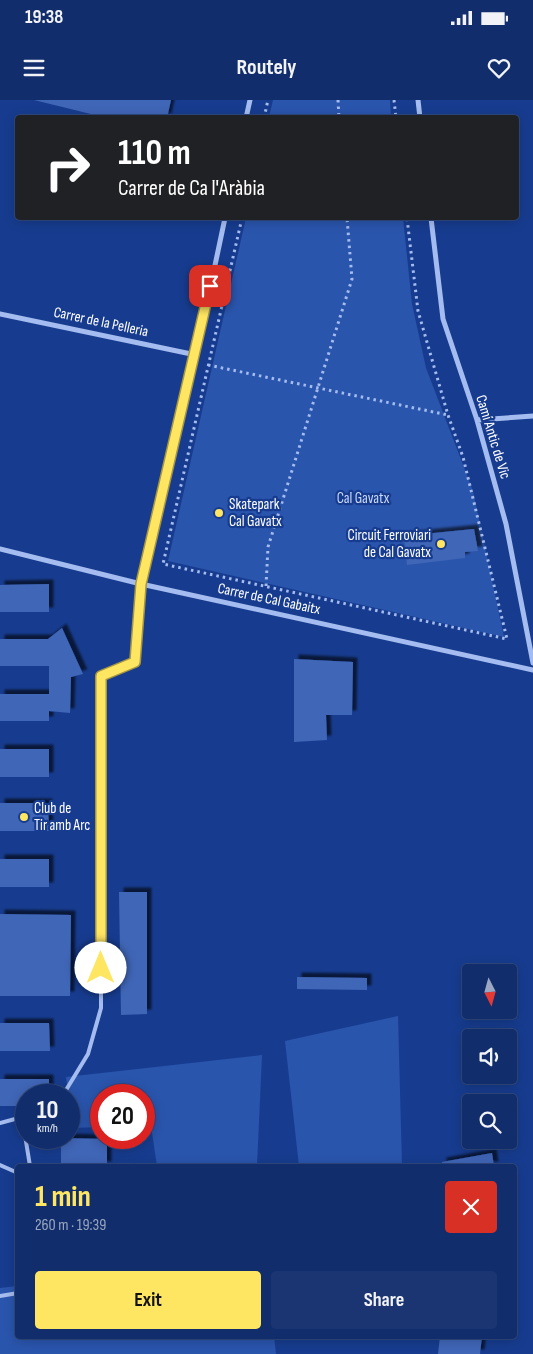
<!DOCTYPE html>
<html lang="en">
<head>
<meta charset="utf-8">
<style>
	body { margin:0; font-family:"Sofia Sans Condensed",sans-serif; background:#1a3571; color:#f1f3f6; height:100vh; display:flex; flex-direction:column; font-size:19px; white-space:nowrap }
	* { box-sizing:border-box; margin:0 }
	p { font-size:16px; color:#9ca8c1 }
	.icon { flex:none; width:28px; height:28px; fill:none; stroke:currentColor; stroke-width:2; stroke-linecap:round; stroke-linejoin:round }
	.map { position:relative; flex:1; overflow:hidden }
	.panel { position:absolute; left:15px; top:1064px; width:502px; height:175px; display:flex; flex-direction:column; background:#112d6b; border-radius:5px; box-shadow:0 2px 12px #0003,0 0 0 1px #30497e }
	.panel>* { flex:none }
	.hud { position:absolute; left:15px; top:15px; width:504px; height:105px; border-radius:5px; box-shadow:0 2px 12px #0003,0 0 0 1px #30497e; background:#202124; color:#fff; overflow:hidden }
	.needle { width:32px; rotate:174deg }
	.buttons { position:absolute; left:462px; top:864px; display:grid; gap:10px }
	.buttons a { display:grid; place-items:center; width:55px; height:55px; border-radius:5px; background:#112d6b; box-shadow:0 2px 12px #0003,0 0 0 1px #30497e; font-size:25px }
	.speed { position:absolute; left:15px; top:984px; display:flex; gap:10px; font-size:25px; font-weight:700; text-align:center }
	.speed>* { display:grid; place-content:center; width:65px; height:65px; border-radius:50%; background:#112d6b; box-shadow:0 2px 12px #0003,0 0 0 1px #30497e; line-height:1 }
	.speed small { font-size:12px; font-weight:400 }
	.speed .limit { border:8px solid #d22; background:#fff; color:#111 }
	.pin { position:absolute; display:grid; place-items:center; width:42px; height:42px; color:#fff; margin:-21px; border-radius:10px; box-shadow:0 2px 8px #0006 }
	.me { position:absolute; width:55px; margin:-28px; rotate:0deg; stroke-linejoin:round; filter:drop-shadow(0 0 4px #0008) }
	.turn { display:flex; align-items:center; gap:18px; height:105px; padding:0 20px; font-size:22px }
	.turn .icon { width:65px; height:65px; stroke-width:2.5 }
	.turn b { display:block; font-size:35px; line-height:42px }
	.round { display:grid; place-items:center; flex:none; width:52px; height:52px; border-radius:5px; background:#1a3571 }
	.head { display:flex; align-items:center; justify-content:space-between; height:85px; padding:0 20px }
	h1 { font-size:30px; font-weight:700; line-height:38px; color:#ffe662 }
	.cta { display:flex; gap:10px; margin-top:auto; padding:10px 20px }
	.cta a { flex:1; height:58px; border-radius:5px; background:#ffe662; color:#111; font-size:20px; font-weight:700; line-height:58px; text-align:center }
	.cta a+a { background:#1a3571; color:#f1f3f6 }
	.status { display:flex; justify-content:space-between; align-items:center; height:35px; padding:0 25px; background:#112d6b; direction:ltr }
	.status svg { height:14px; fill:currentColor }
	header { display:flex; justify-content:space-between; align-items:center; height:65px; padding:0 20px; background:#112d6b; font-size:22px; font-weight:700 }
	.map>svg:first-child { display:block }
</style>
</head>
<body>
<div class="status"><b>19:38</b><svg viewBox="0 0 49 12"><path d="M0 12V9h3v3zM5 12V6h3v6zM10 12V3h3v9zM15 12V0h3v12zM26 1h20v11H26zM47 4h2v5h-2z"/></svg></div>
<header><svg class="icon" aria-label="menu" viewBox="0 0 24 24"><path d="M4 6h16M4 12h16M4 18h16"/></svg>Routely<svg class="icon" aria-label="heart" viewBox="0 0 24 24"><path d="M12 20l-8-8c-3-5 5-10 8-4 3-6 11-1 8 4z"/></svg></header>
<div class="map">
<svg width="533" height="1254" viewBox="0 0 533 1254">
	<defs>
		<filter id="shadow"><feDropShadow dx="4.5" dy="-4.5" stdDeviation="1" flood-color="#0009"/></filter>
	</defs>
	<rect width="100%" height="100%" fill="#173c8f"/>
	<path fill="#2a55ad" d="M273 0H390L391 17H269Z
		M246 118H403L412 204 426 268 473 391 504 537 168 461Z
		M398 916 402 1066H299L285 941Z
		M262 955 257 1066H157L151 1026H144V995H101V1027L73 1028 66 977Z
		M17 1186 18 1236H274L276 1254H0V1188Z"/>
	<path fill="#4066b7" filter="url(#shadow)" d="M34 0H171L167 18H107Z
		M474 429 478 451 465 452V458L407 465 404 436Z
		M49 484V512H0V485Z
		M62 528 83 574 71 577 70 613 49 611V621H0V594H49V566H0V539H48Z
		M294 559 353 562 352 615H326L327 640 294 642Z
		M0 649H49V677H0Z
		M0 703H48L49 731H0Z
		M0 759H49V787H0Z
		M119 792H147V914L121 915Z
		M0 814 71 815 70 896H0Z
		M297 877 367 878V890L297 889Z
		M0 923H49L50 951H0Z
		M0 979H49V995H26V1006H0Z
		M61 1038 107 1039V1066H61Z
		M492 1053 494 1066H442V1062Z
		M440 1236H482L480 1254H438Z"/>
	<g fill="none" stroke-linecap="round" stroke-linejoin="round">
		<path stroke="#a4bcef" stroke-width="3" stroke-dasharray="2.5 4" stroke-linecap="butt" d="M338 0 339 18
			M394 0 396 18
			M264 18 268 0
			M242 118 163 464 507 539 463 357 448 315 418 211 407 118
			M208 265 448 315
			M266 486 268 447 352 179 347 118"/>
		<path stroke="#a4bcef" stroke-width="4" d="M63 995 88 954 101 908V576L135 561 141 484
			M22 1017 30 1066
			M0 1023 26 1016
			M0 1065 18 1073
			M0 1196 18 1193"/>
		<path stroke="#a4bcef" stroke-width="5" d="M418 0 420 18
			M246 18 250 0
			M431 118 443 219 477 320 506 424 533 563
			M0 214 196 255
			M477 320 533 316
			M0 449 141 484 533 570
			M141 484 196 255 225 118"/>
	</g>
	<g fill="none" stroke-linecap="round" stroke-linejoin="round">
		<defs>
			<path id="route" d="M101 868V576L135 562 141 484 210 186"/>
		</defs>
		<use href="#route" stroke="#a69640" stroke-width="12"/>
		<use href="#route" stroke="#ffe662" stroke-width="9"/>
	</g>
	<g fill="#ffe662" stroke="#173c8f" stroke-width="2">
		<circle cx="219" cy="413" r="5"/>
		<circle cx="441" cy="444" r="5"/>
		<circle cx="24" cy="717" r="5"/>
	</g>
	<g text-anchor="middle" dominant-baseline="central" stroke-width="4.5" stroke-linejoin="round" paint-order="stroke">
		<g font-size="15" fill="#fff" stroke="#173c8f">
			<text transform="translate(101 222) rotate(12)">Carrer de la Pelleria</text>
			<text transform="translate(493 337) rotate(73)">Camí Antic de Vic</text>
			<text transform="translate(269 499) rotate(12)">Carrer de Cal Gabaitx</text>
		</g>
		<g font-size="15" fill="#cadafb" stroke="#173c8f">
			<text x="363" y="398">Cal Gavatx</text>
		</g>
		<g font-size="15" fill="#fff" stroke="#173c8f" text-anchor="start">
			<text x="229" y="404">Skatepark<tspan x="229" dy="17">Cal Gavatx</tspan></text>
			<text x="431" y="435" text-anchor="end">Circuit Ferroviari<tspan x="431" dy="17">de Cal Gavatx</tspan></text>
			<text x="34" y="708">Club de<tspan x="34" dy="17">Tir amb Arc</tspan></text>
		</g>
	</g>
</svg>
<div class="buttons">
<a><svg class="needle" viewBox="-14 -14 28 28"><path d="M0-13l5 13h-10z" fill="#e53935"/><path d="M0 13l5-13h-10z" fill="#9ca8c1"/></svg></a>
<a><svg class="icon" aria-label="sound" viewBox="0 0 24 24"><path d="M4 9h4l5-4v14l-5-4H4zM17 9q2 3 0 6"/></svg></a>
<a><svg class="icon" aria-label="search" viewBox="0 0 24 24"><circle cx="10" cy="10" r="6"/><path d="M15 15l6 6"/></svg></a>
</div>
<div class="speed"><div>10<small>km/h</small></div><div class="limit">20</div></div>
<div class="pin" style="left:210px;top:186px;background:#d93025"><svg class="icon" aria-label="arrive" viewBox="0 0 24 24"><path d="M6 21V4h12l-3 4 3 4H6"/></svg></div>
<svg class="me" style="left:101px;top:868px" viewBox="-20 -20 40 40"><circle r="19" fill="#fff"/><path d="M0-13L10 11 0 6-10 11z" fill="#ffe662"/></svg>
<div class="hud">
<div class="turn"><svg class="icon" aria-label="right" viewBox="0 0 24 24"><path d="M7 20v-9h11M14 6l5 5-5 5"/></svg><div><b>110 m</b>Carrer de Ca l'Aràbia</div></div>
</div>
<section class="panel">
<div class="head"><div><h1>1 min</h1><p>260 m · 19:39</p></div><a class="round" style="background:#d93025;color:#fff"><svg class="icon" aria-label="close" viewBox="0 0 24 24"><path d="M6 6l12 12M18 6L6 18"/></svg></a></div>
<div class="cta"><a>Exit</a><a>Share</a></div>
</section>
</div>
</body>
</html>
